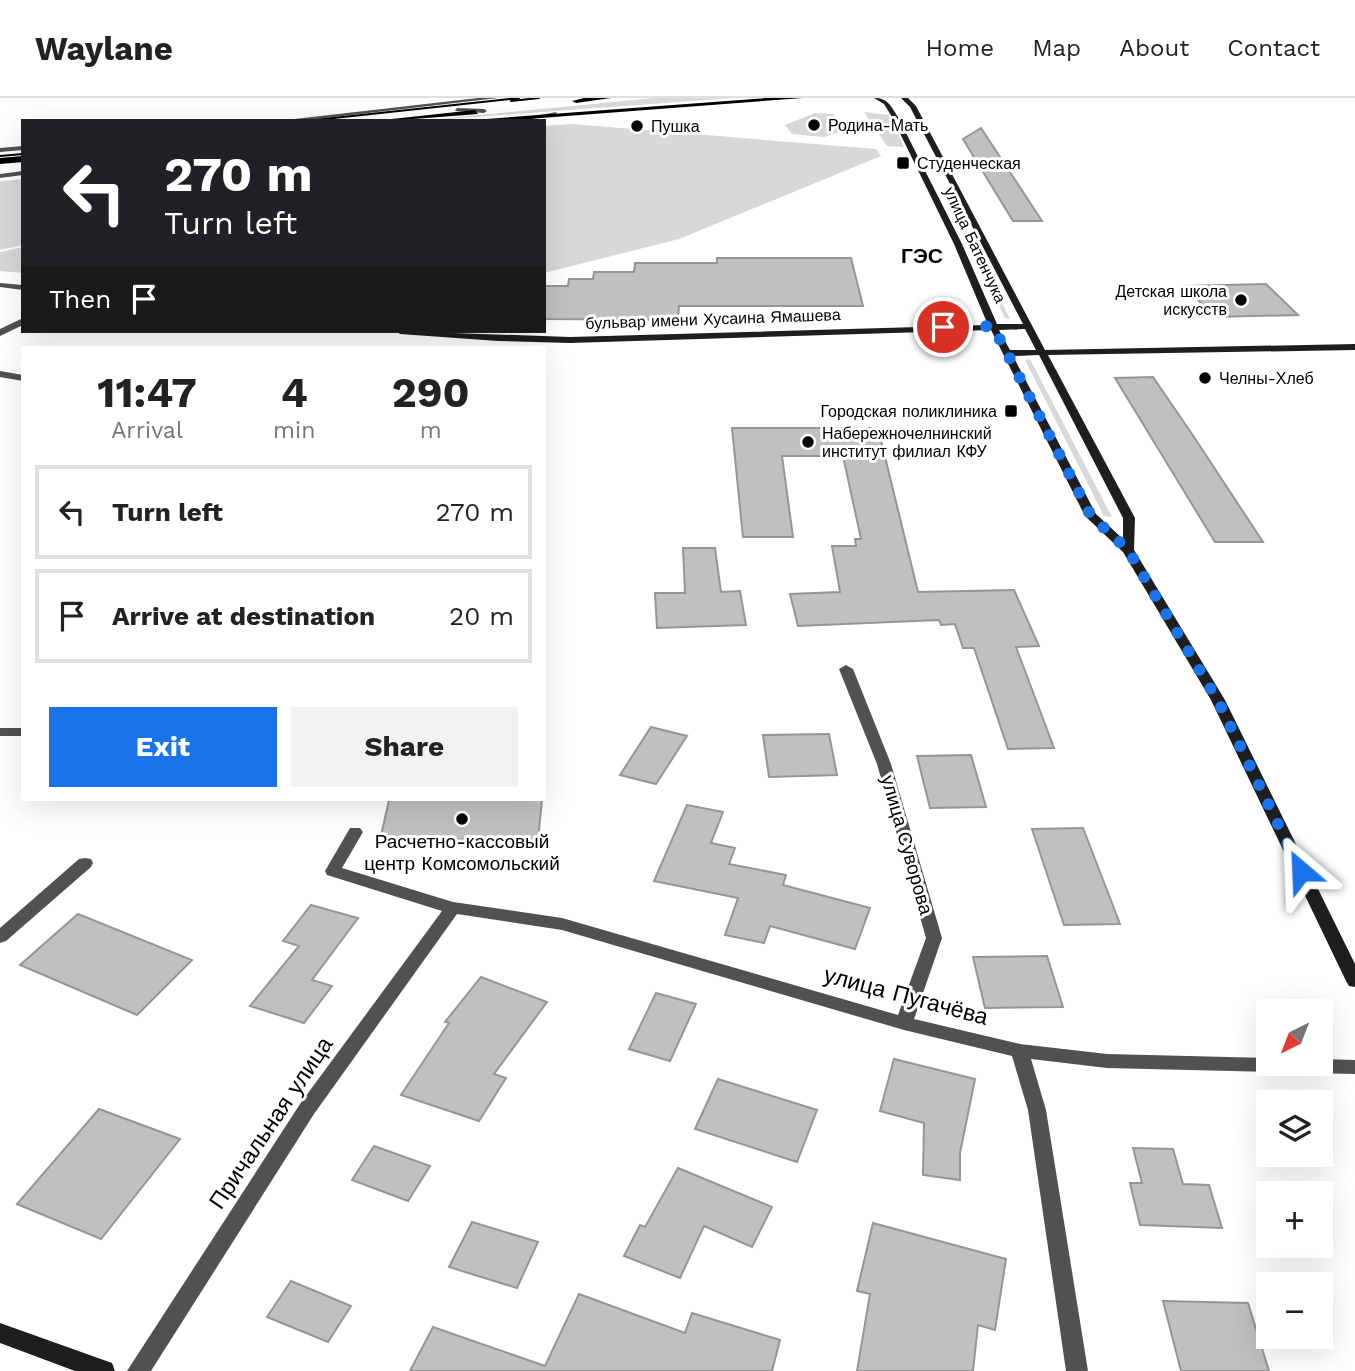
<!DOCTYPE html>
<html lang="en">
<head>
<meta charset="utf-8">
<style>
	body { margin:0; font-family:"Work Sans",sans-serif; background:#f2f2f2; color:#222; height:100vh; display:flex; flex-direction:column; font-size:26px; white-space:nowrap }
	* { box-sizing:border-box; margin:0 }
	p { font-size:23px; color:#767676 }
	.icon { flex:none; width:38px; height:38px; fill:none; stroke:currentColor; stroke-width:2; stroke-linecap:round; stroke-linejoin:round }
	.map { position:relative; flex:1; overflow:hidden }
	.side { position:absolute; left:21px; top:248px; width:525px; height:455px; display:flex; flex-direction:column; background:#fff; border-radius:0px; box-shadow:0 7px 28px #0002 }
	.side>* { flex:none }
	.guide { position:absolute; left:21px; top:21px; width:525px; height:214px; border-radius:0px; box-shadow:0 7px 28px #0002; background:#202124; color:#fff; overflow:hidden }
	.needle { width:46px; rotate:222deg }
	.fabs { position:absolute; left:1256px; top:901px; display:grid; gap:14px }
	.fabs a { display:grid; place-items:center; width:77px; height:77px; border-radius:0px; background:#fff; box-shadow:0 7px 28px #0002; font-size:35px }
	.pin { position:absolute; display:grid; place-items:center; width:60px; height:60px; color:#fff; margin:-30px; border:4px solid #fff; border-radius:50%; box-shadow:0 2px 7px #0007 }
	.me { position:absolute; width:77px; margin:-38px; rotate:334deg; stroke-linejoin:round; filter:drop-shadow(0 0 5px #0008) }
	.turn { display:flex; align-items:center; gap:24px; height:147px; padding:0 28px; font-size:32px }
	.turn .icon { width:91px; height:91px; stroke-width:2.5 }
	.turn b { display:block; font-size:49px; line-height:60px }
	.then { display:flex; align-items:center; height:66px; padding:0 28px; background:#0003; gap:14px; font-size:26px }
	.eta { display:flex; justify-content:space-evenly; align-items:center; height:119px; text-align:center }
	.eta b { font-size:42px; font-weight:700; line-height:49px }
	.button { display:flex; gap:14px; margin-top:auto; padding:14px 28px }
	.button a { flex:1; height:80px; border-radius:0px; background:#1a73e8; color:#fff; font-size:28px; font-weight:700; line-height:80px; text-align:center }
	.button a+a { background:#f2f2f2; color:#222 }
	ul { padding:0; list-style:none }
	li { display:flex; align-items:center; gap:21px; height:94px; margin:0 14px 10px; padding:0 14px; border:4px solid #e0e0e0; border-radius:0px }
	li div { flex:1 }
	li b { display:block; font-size:26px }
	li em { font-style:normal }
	header { display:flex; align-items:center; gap:42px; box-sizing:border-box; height:98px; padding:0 35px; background:#fff; border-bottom:2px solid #e0e0e0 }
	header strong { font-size:33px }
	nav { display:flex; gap:38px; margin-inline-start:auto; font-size:24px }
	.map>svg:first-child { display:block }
</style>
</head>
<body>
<header>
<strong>Waylane</strong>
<nav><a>Home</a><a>Map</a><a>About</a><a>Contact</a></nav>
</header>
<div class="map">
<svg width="1355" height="1273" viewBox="0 0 1355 1273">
	<rect width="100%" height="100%" fill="#fff"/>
	<path fill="#d8d8d8" d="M654 0H734L419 23Z
		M864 14 889 17 904 49 887 48Z
		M815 15 833 16 845 32 824 39 792 36 785 27Z
		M572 26 876 51 881 58 679 141 544 175V28Z
		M23 81V147L0 152V83Z
		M941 91H945L1010 221 1005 220Z
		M23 149V175L0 173V154Z
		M1030 261 1112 419 1104 418 1025 262Z"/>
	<path fill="#c0c0c0" stroke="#959595" stroke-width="2" d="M981 30 1042 123H1013L963 41Z
		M717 160H851L863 208H679L678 222 544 221V188H568L569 181H593L594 174H634L635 165H717Z
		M1266 186 1298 217 1214 219 1185 188Z
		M1153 279 1192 336 1263 444H1215L1115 280Z
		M732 330H878L918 494 1014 492 1039 548 1016 549 1054 650 1008 651 974 550H963L955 526 941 527 939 522 798 528 790 496 840 494 832 448H856L855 441H861L843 358H782L793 439H743Z
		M683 450H715L721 494 740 493 746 527 657 530 655 495H685Z
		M651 629 687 638 656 686 620 677Z
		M829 636 837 677 769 679 763 637Z
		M971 657 986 709 930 710 917 658Z
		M389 702H542L538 741 380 742Z
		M687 707 723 714 711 745 735 750 729 766 786 777 783 787 870 810 855 851 770 828 764 845 725 837 738 800 654 783Z
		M1083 730 1120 826 1064 827 1032 731Z
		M311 807 358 820 312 882 332 888 304 925 250 908 299 848 283 843Z
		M78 816 192 862 137 917 20 867Z
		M1047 858 1063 909 985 910 973 859Z
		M481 879 547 904 494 976 506 980 479 1023 401 997 449 925 445 924Z
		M656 895 696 906 670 963 629 951Z
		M894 961 975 981 960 1055V1082L923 1077 924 1025 880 1013Z
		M718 981 817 1012 797 1064 695 1031Z
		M99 1011 180 1041 101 1141 17 1106Z
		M374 1048 430 1068 408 1103 352 1082Z
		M1133 1050 1173 1051 1183 1086 1209 1087 1222 1130 1140 1127 1130 1085H1142Z
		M678 1070 772 1109 752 1149 704 1128 680 1180 624 1158 640 1127 645 1129Z
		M472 1124 538 1144 517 1190 449 1169Z
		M873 1125 1006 1161 995 1232 978 1227 973 1273H857L870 1196 857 1193Z
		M291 1183 351 1208 328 1244 267 1219Z
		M579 1196 685 1235 692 1215 780 1242 772 1273H410L433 1229 545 1268Z
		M1163 1203 1248 1205 1269 1273H1181Z"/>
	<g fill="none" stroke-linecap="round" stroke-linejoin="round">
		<path fill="#515151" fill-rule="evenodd" d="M478 0H498L300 23H277Z
			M457 10 484 11 487 13 484 15 455 13Z
			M557 14 555 17 520 23H504Z
			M23 48V52L0 54V50Z
			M23 73V77L0 80V76Z
			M0 185 23 187V192L0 189Z
			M23 220V227L0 238V231Z
			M0 273 23 277V283L0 279Z
			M846 567 853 571 891 666 942 840 914 921 1020 946 1107 956 1269 960V966H1321V961L1355 962V976L1107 970 1031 961 1046 1012 1088 1273H1066L1028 1012 1012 958 904 932 562 832 457 816 314 1016 151 1273H127L300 1006 442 813 327 777 325 773 350 730H360L363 734 342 770 453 804 562 820 898 917 926 840 877 666 839 571Z
			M0 630H23V638H0Z
			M85 760 91 761 93 765 91 769 6 843 0 845V830L79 761Z"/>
		<path fill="#1e1e1e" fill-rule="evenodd" d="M874 0C888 0 891 8 898 19L962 146 997 226H1023L910 9 901 0H908L916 8 1045 252 1355 246V252L1048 257 1135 420 1134 452 1225 602 1355 866V889L1349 888 1346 883 1211 602 1123 454 1085 418 991 232 570 245 498 243 400 236 396 233 570 239 988 227 954 146 892 19 884 6ZM1025 231 1036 252H1010L999 232ZM1039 257 1123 420V441L1096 416 1013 258Z
			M0 1225 112 1265 115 1273H75L0 1245Z"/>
		<path fill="#000" fill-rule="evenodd" d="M584 0H611L576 5 572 3Z
			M766 0H803L501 23H459Z
			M475 12 478 16 388 23 392 21Z
			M23 58V64L0 66V60Z"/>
		<path stroke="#000" stroke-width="2" d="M511 3 539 0
			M306 23 519 0
			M0 58 23 56"/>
	</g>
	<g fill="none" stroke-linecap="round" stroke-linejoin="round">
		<path stroke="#1a73e8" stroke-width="12" stroke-dasharray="0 21.6" d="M943 229 993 228 1091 418 1128 452 1218 603 1301 773"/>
	</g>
	<g fill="#000" stroke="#fff" stroke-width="2.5">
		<circle cx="814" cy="27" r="7"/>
		<circle cx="637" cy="28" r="7"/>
		<rect x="896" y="58" width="14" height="14" rx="3.5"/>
		<circle cx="1241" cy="202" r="7"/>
		<circle cx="1205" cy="280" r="7"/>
		<rect x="1004" y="306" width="14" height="14" rx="3.5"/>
		<circle cx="808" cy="344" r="7"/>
		<circle cx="462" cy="721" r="7"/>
	</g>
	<g text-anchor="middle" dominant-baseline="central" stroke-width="6" stroke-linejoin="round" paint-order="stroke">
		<g font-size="16" fill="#000" stroke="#fff" text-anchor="start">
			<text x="828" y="27">Родина-Мать</text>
			<text x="651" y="28">Пушка</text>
			<text x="917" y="65">Студенческая</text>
			<text x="1227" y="193" text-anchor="end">Детская школа<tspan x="1227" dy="18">искусств</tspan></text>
			<text x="1219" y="280">Челны-Хлеб</text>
			<text x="997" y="313" text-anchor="end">Городская поликлиника</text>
			<text x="822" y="335">Набережночелнинский<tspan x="822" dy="18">институт филиал КФУ</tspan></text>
		</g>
		<g font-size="16" fill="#000" stroke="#fff">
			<text transform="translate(975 147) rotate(65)">улица Батенчука</text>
			<text transform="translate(713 221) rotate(-2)">бульвар имени Хусаина Ямашева</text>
		</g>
		<g font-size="19" fill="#000" stroke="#fff">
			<text x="462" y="743">Расчетно-кассовый<tspan x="462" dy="22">центр Комсомольский</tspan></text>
		</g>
		<g font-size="19" fill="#000" stroke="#fff">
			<text transform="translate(907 747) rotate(74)">улица Суворова</text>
		</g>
		<g font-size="21" font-weight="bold" fill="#000" stroke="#fff">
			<text x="922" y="157">ГЭС</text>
		</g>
		<g font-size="23" fill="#000" stroke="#fff">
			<text transform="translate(906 898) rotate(15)">улица Пугачёва</text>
			<text transform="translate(271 1025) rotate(-56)">Причальная улица</text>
		</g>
	</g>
</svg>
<div class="fabs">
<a><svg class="needle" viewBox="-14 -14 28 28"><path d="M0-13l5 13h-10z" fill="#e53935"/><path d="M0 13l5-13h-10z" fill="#767676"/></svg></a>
<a><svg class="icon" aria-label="layers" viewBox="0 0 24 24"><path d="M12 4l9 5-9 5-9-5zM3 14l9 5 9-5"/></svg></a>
<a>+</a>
<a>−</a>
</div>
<div class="pin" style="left:943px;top:229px;background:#d93025"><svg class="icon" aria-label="arrive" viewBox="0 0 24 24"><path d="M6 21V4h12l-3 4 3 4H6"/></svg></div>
<svg class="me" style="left:1301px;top:773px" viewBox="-20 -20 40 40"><path d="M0-17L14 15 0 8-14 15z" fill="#1a73e8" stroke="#fff" stroke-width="4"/></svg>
<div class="guide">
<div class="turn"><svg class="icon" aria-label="left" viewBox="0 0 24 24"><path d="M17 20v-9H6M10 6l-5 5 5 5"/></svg><div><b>270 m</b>Turn left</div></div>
<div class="then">Then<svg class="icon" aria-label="arrive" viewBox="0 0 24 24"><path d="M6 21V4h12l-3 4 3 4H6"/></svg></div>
</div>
<section class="side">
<div class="eta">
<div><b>11:47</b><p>Arrival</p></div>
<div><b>4</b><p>min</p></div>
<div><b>290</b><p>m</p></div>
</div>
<ul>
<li><svg class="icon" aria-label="left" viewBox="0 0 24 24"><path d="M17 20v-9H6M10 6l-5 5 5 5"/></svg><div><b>Turn left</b></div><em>270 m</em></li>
<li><svg class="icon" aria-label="arrive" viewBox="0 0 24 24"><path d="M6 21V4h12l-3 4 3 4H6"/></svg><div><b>Arrive at destination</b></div><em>20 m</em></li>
</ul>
<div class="button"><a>Exit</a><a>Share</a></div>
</section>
</div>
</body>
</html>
